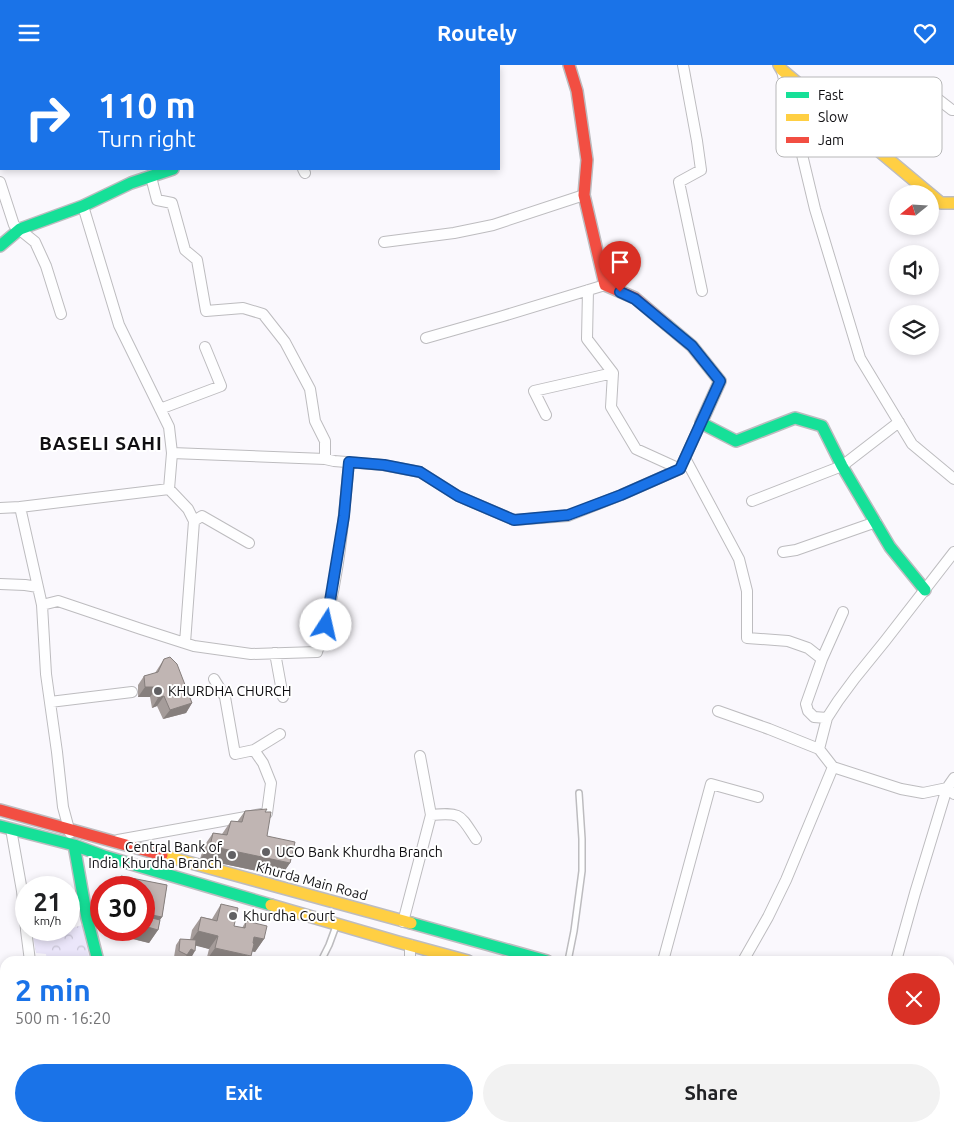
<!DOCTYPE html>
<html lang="en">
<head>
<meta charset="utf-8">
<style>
	body { margin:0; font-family:Ubuntu,sans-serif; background:#f2f2f2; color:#202124; height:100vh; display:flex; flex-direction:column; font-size:19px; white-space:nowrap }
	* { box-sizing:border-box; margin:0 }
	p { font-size:16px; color:#757577 }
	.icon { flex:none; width:28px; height:28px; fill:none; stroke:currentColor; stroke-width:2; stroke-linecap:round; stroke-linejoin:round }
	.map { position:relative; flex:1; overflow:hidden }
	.sheet { position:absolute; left:0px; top:891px; width:955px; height:176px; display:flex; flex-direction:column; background:#fff; border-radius:15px 15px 0 0; box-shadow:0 2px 8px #0003 }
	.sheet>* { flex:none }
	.hud { position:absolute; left:0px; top:0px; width:500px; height:105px; box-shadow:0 2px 8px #0003; background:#1a73e8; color:#fff; overflow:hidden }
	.needle { width:32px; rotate:252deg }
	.buttons { position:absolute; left:889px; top:120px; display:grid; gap:10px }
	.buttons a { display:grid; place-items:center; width:50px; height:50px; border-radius:50%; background:#fff; box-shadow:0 2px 8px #0003; font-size:25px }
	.speed { position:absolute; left:15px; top:811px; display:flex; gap:10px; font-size:25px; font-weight:700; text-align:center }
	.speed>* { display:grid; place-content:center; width:65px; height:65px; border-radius:50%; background:#fff; box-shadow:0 2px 8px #0003; line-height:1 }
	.speed small { font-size:12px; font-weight:400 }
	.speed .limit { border:8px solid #d22; background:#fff; color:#111 }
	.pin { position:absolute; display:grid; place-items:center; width:42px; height:42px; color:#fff; margin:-51px -21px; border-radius:50% 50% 50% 0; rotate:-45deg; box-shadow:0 0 5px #0007 }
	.pin .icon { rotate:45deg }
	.me { position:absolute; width:55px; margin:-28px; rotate:10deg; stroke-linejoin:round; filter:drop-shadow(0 0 4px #0008) }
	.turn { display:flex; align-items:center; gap:18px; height:105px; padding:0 15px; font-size:22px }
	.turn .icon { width:65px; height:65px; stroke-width:2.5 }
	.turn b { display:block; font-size:35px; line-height:42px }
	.round { display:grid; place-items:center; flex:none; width:52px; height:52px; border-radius:26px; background:#f2f2f2 }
	.summary { display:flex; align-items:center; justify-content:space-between; height:85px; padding:0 15px }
	h1 { font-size:30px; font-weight:700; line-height:38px; color:#1a73e8 }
	.action { display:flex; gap:10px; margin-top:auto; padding:10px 15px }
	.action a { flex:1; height:58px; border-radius:30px; background:#1a73e8; color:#fff; font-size:20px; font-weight:700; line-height:58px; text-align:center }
	.action a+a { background:#f2f2f2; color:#202124 }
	header { display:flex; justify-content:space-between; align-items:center; height:65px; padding:0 15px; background:#1a73e8; color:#fff; font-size:22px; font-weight:700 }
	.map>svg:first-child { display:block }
</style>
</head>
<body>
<header><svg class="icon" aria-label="menu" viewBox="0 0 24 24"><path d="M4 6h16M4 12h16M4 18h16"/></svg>Routely<svg class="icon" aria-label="heart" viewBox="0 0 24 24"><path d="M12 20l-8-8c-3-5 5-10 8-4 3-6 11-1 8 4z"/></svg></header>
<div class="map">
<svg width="954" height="1067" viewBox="0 0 954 1067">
	<defs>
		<pattern id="park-crowns" width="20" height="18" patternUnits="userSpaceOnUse" patternTransform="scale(1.25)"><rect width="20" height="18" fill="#ebe6fa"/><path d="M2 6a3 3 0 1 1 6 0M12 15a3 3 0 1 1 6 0" fill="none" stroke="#c8c4d5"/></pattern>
	</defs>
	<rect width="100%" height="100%" fill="#faf8fd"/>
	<path fill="url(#park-crowns)" d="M82 860 90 896H47L46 889 36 888 32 865H58L59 866 69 865V864Z"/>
	<path fill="#ebe6fa" d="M415 1063 416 1067H200L199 1063Z"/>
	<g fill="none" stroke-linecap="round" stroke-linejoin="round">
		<defs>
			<path id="lane" d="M326 896 323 892 329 880 336 861
				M568 896 574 866 582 806V774L579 728
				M662 1062 663 1067"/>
			<path id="street" d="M683 0 697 76 701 105 679 117 702 226
				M782 6 815 144 860 293 912 379 954 414
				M0 28 1 27
				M843 56 854 46 921 21 952 45H954
				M303 104 305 108
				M151 112 157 135 172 138 185 185 197 195 206 246 243 243 263 249 285 277 310 324 315 356 325 376V394
				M0 117 14 160 35 177 46 201 61 249
				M384 177 454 168 493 160 584 130
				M588 225 587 274 613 308 611 342 636 384 680 404
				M426 273 503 251 605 220
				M160 344 221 321 205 282
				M546 350 534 326 613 308
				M172 388 325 394 334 396 383 400 420 407 458 431 514 455 568 451 621 430 680 404 701 358
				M685 393 739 494 747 526V573L788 576 808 583 822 594
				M169 424 188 444 194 456
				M752 436 842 401 899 357
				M20 442 169 424 172 388 169 362 119 260 83 141
				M0 443 20 442 42 540
				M783 487 796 485 876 457
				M0 519 25 520 38 522
				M185 578 194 456 202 451 249 478
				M275 588 283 632
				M214 614 225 632 235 689 254 685
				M50 637 132 627
				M718 646 769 664 819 684
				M827 653 814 652 808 646 806 639 822 594 843 547
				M833 702 901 724 923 728 947 723 954 713
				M431 750C462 747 460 750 476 774
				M11 764 22 826 26 864
				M70 768 63 742 57 687 46 609 42 540 58 536 141 564 194 581 251 589 317 587C338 527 343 461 349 397
				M118 775 267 748 271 718 263 698 254 685 280 669
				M403 857 431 750 420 691
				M26 865 30 896
				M410 880V896
				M663 896 711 719 758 732
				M743 896 768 852 786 815 833 702 819 684 827 653 838 636 855 613 885 576 954 487
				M896 896 915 828 947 723 954 729
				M0 982H5
				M505 1062V1067
				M767 1062 768 1067"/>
			<path id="fast" d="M0 181 20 164 83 141 131 118 173 104
				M667 260 692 281 720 316 701 358 736 376 795 353 822 361 842 401 890 482 925 525
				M0 761 74 780 104 791 271 840
				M74 780 87 853 98 896
				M411 858 547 896
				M950 1009 954 1010
				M950 1022 954 1023"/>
			<path id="slow" d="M779 0 782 5 941 138H954
				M427 1 430 0
				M162 790 411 858
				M271 840 398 877 468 896"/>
			<path id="jam" d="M569 0 577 26 587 95 584 130 605 220 635 233 667 260
				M0 745 162 790
				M139 1062 140 1067"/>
		</defs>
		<use href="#lane" stroke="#bdbcbf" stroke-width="8"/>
		<use href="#street" stroke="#bdbcbf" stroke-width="12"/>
		<use href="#fast" stroke="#bdbcbf" stroke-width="14"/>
		<use href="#slow" stroke="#bdbcbf" stroke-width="14"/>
		<use href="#jam" stroke="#bdbcbf" stroke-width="14"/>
		<path stroke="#d5d5d6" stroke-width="2" stroke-dasharray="4 2.5" stroke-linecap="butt" d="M208 1062 209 1067
			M409 1062 411 1067"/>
		<use href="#lane" stroke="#fefeff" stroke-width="5"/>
		<use href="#street" stroke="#fefeff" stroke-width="10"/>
		<use href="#fast" stroke="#16e098" stroke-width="11"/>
		<use href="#slow" stroke="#ffcf43" stroke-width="11"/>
		<use href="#jam" stroke="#f24e42" stroke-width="11"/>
	</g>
	<path fill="#a59c9a" d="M164 594 192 638 186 648 163 654 157 641 152 643 150 632H138V620L144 611 155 608Z
		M245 746 265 747 267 771 290 798 281 811 200 794 204 781 213 768 222 769 231 756 237 757Z
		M121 811 167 820 162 852 160 855 158 865 149 878 117 870 118 865H144V822H113Z
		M221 839 234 861 242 863 246 856 264 874 255 887 252 886 206 896 209 884 196 880 191 893 187 891 183 896H181L174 892 176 880 180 874 190 875 192 865 201 852 212 854Z"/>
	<path fill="#867f7d" d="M145 622H157L150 632H138Z
		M164 631 157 641 152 643 158 633Z
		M192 638 186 648 163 654 170 645Z
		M210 781 290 798 281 811 200 794Z
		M152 850 162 852 153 864 158 865 149 878 117 870 121 865H144V861Z
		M198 866 218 871 209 884 189 879Z
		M254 872 264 874 255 887 245 885Z
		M215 883 251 891 248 896H206Z
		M191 884 195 886 191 893 186 891Z"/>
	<path fill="#c0b5b3" stroke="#867f7d" d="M170 592 177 599 192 638 170 645 164 631 158 633 157 622H145L144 611 158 607 164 594Z
		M267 744 265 747H271L267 771 295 777 290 798 210 781 213 768 227 770 231 756 242 757 245 746Z
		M121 811 167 820 162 852 152 850V853L160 855 158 865 144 861V822H125L120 821Z
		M221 839 238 843 234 861 245 863 246 856 267 861 264 874 254 872 253 878 254 879 251 891 215 883 218 871 198 866 201 852 217 856Z
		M180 874 196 875 195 886 191 884 187 890 179 886Z"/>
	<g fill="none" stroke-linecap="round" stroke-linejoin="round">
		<defs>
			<path id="route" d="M326 560 344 451 349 397 384 400 420 407 458 431 514 455 568 450 621 430 680 404 720 316 692 281 635 234 620 227"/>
		</defs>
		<use href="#route" stroke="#114b97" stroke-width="12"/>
		<use href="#route" stroke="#1a73e8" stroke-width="9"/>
	</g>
	<g fill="#626164" stroke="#fff" stroke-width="2">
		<circle cx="158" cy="626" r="5"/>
		<circle cx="266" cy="787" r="5"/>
		<circle cx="232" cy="790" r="5"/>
		<circle cx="233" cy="851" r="5"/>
	</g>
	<g text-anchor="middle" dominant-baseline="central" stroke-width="4" stroke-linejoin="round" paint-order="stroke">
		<g font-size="14" fill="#100f12" stroke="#fff" text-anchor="start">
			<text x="168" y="626">KHURDHA CHURCH</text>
			<text x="222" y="782" text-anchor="end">Central Bank of<tspan x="222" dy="16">India Khurdha Branch</tspan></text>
			<text x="276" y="787">UCO Bank Khurdha Branch</text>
			<text x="243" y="851">Khurdha Court</text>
		</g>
		<g font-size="14" fill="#100f12" stroke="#fff">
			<text transform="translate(312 816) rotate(15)">Khurda Main Road</text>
		</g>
		<g font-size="19" font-weight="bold" letter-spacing="1" fill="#100f12" stroke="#fff">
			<text x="101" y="378">BASELI SAHI</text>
		</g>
	</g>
	<rect x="776" y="12" width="166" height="80" rx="8" fill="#fff" stroke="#b7b7b8" stroke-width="1"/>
	<rect x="786" y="27" width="23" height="6" fill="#16e098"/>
	<rect x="786" y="49" width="23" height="7" fill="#ffcf43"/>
	<rect x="786" y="72" width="23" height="6" fill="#f24e42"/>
	<g font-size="14" fill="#100f12">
		<text x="818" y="35">Fast</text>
		<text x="818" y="57">Slow</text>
		<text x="818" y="80">Jam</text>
	</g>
</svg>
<div class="buttons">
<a><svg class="needle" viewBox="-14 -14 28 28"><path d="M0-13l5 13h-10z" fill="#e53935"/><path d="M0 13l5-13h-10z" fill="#757577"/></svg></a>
<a><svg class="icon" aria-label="sound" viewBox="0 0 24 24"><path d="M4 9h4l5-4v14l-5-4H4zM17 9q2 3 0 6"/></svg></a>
<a><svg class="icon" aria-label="layers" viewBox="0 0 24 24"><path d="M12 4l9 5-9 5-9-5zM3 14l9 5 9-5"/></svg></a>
</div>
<div class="speed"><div>21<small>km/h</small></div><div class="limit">30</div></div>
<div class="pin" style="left:620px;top:227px;background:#d93025"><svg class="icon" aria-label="arrive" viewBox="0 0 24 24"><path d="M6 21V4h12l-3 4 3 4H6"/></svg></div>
<svg class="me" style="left:326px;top:560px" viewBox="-20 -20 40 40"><circle r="19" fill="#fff"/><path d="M0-13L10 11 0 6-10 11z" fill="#1a73e8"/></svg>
<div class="hud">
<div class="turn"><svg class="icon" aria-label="right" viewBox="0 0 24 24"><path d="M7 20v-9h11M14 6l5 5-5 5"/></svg><div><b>110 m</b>Turn right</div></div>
</div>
<section class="sheet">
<div class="summary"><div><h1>2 min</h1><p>500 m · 16:20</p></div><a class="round" style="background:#d93025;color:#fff"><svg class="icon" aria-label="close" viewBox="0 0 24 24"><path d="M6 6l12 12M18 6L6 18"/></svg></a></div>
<div class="action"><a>Exit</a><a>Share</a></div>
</section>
</div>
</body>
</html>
